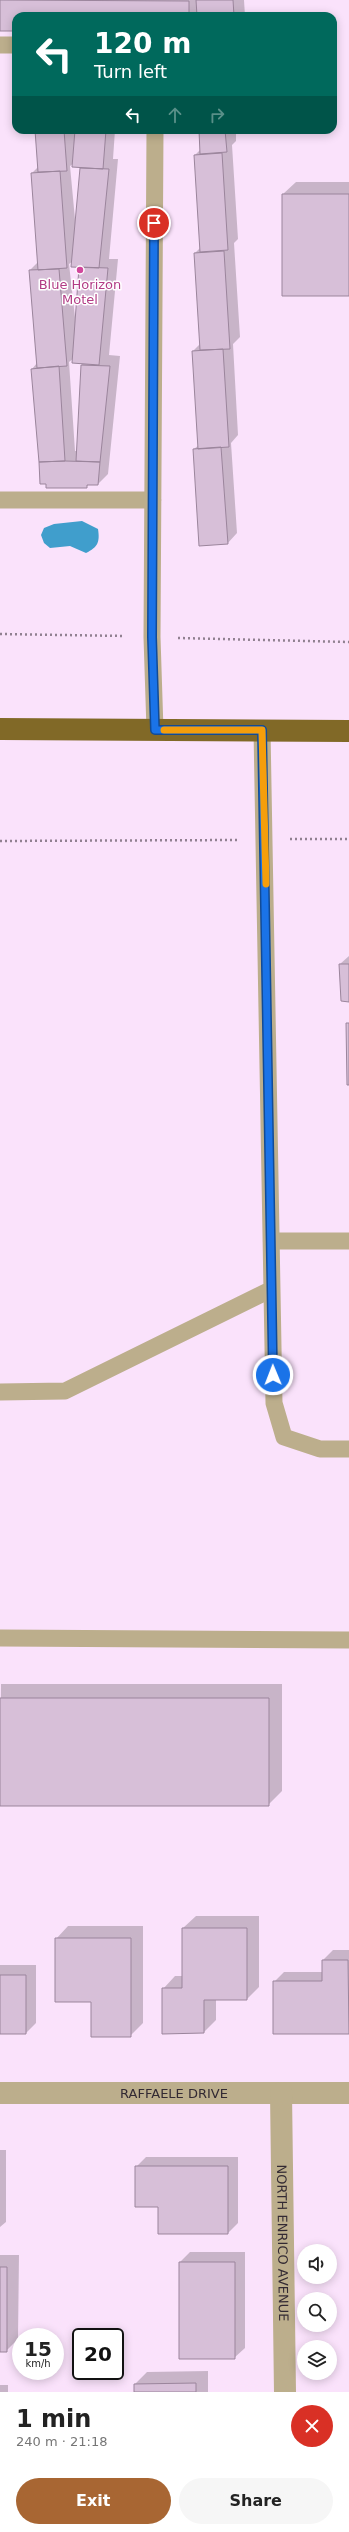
<!DOCTYPE html>
<html lang="en">
<head>
<meta charset="utf-8">
<style>
	body { margin:0; font-family:"DejaVu Sans",sans-serif; background:#f6f6f6; color:#222; height:100vh; display:flex; flex-direction:column; font-size:15px; white-space:nowrap }
	* { box-sizing:border-box; margin:0 }
	p { font-size:13px; color:#767676 }
	.icon { flex:none; width:22px; height:22px; fill:none; stroke:currentColor; stroke-width:2; stroke-linecap:round; stroke-linejoin:round }
	.map { position:relative; height:2392px; overflow:hidden }
	.panel { display:flex; flex-direction:column; background:#fff; flex:1 }
	.panel>* { flex:none }
	.top-card { position:absolute; left:12px; top:12px; width:325px; height:122px; border-radius:12px; box-shadow:0 2px 10px #0003; background:#00695c; color:#fff; overflow:hidden }
	.controls { position:absolute; left:297px; top:2244px; display:grid; gap:8px }
	.controls a { display:grid; place-items:center; width:40px; height:40px; border-radius:50%; background:#fff; box-shadow:0 2px 10px #0003; font-size:20px }
	.speed { position:absolute; left:12px; top:2328px; display:flex; gap:8px; font-size:20px; font-weight:700; text-align:center }
	.speed>* { display:grid; place-content:center; width:52px; height:52px; border-radius:50%; background:#fff; box-shadow:0 2px 10px #0003; line-height:1 }
	.speed small { font-size:10px; font-weight:400 }
	.speed .limit { border:2px solid #111; border-radius:6px; background:#fff; color:#111 }
	.pin { position:absolute; display:grid; place-items:center; width:34px; height:34px; color:#fff; margin:-17px; border:2px solid #fff; border-radius:50%; box-shadow:0 1px 4px #0007 }
	.me { position:absolute; width:44px; margin:-22px; rotate:359deg; stroke-linejoin:round; filter:drop-shadow(0 0 3px #0008) }
	.turn { display:flex; align-items:center; gap:14px; height:84px; padding:0 16px; font-size:18px }
	.turn .icon { width:52px; height:52px; stroke-width:2.5 }
	.turn b { display:block; font-size:28px; line-height:34px }
	.lanes { display:flex; align-items:center; height:38px; padding:0 16px; background:#0003; justify-content:center; gap:20px; direction:ltr }
	.lanes .off { opacity:.35 }
	.round { display:grid; place-items:center; flex:none; width:42px; height:42px; border-radius:21px; background:#f6f6f6 }
	.head { display:flex; align-items:center; justify-content:space-between; height:68px; padding:0 16px }
	h1 { font-size:24px; font-weight:700; line-height:30px }
	.cta { display:flex; gap:8px; margin-top:auto; padding:8px 16px }
	.cta a { flex:1; height:46px; border-radius:24px; background:#a86633; color:#fff; font-size:16px; font-weight:700; line-height:46px; text-align:center }
	.cta a+a { background:#f6f6f6; color:#222 }
	.map>svg:first-child { display:block }
</style>
</head>
<body>
<div class="map">
<svg width="349" height="2392" viewBox="0 0 349 2392">
	<rect width="100%" height="100%" fill="#fae2fb"/>
	<path fill="#409ecc" d="M82 521 98 529C100 542 98 547 86 553L70 546 50 548 44 543 41 535 44 528 54 524Z"/>
	<path fill="#0003" fill-rule="evenodd" d="M0 0H244L245 16H16V30H0Z
		M36 130H115L113 159H118L109 259H118L109 355 120 356 108 474 98 484H89L86 487H47L32 369 37 363 30 270 39 261 32 173 38 167ZM74 163 81 167 76 230 70 166ZM73 261 80 266 76 326 69 264ZM74 358 82 364 78 451H75L69 362Z
		M200 130H236V141L232 145 238 239 234 243 240 337 233 344 238 435 231 443 237 533 227 544 194 449 199 445 193 351 201 343 195 253 201 247 195 155 201 149Z
		M296 182H349V295H283V194Z
		M349 956V1001L340 964Z
		M1 1684H282V1791L268 1805H0Z
		M196 1916H259V1987L247 1999H216V2020L204 2032 163 1989 175 1976H183V1928Z
		M68 1926H143V2023L130 2036 92 2001 56 1939Z
		M333 1950H349V2033H274V1982L284 1972H323V1960Z
		M0 1965H36V2023L26 2033H0Z
		M0 2150H6V2222L0 2227Z
		M146 2157H238V2223L228 2233 136 2167Z
		M190 2252H245V2348L234 2358 180 2262Z
		M0 2255H19L18 2339 6 2351H0Z
		M208 2371V2392H135V2384L147 2372Z
		M0 2385H8V2392H0Z"/>
	<path fill="#d7bfd8" stroke="#9b859c" d="M0 0 189 1V16H16V31H0Z
		M196 0H233L234 16H197Z
		M35 130H64L67 171 38 172Z
		M75 130H106L103 169 72 167Z
		M199 130H225L227 152 200 154Z
		M222 153 228 250 200 252 194 155Z
		M80 168 109 169 99 268 71 267Z
		M60 171 67 268 38 270 31 173Z
		M282 194H349V296H282Z
		M224 251 230 349 200 350 194 253Z
		M79 267 108 268 99 365 72 363Z
		M59 269 67 366 37 368 29 270Z
		M223 349 229 447 198 449 192 351Z
		M81 365 110 366 100 462 76 461Z
		M59 366 65 461 39 462 31 369Z
		M221 447 228 544 199 546 193 449Z
		M65 461 100 462 98 485H87V488H46V484H40L39 462Z
		M339 964H349V1002L341 1001Z
		M346 1023H349V1085H347Z
		M0 1698H269V1806H0Z
		M182 1928H247V2000H204V2033L162 2034V1988H182Z
		M55 1938H131V2037H91V2002H55Z
		M322 1960H348L349 2034H273V1981H322Z
		M0 1975H26V2034H0Z
		M135 2166H228V2234H158V2207H135Z
		M179 2262H235V2359H179Z
		M0 2267H7V2352H0Z
		M196 2383V2392H134V2384Z"/>
	<g fill="none" stroke-linecap="round" stroke-linejoin="round">
		<path stroke="#908090" stroke-width="2.5" stroke-dasharray="2 3" stroke-linecap="butt" d="M0 634 125 636
			M178 638 349 642
			M290 839H349
			M0 841 237 840"/>
		<path stroke="#bcae8c" stroke-width="17" d="M0 45H16
			M155 130 152 637 155 730
			M0 500H153
			M262 730 274 1403 284 1437 320 1449H349
			M271 1241H349
			M0 1392 65 1391 272 1289
			M0 1638 349 1640"/>
		<g stroke="#bcae8c" stroke-width="22">
			<path id="s1" d="M0 2093H349"/>
			<path id="s2" d="M281 2093 285 2392"/>
		</g>
		<path stroke="#816927" stroke-width="22" d="M0 729 349 731"/>
	</g>
	<g fill="none" stroke-linecap="round" stroke-linejoin="round">
		<defs>
			<path id="route" d="M154 223 152 637 155 730H262L273 1375"/>
		</defs>
		<use href="#route" stroke="#114b97" stroke-width="10"/>
		<use href="#route" stroke="#1a73e8" stroke-width="7"/>
		<path stroke="#f59e0b" stroke-width="7" d="M164 730H262L266 884"/>
	</g>
	<circle fill="#d1479c" stroke="#fff" stroke-width="1.5" cx="80" cy="270" r="4"/>
	<g text-anchor="middle" dominant-baseline="central" stroke-width="3" stroke-linejoin="round" paint-order="stroke">
		<g font-size="13" fill="#b23c85" stroke="#fff">
			<text x="80" y="284">Blue Horizon<tspan x="80" dy="15">Motel</tspan></text>
		</g>
		<g font-size="13" fill="#332a33" stroke="#fff">
			<text stroke="none"><textPath href="#s1" startOffset="174">RAFFAELE DRIVE</textPath></text>
			<text stroke="none"><textPath href="#s2" startOffset="150">NORTH ENRICO AVENUE</textPath></text>
		</g>
	</g>
</svg>
<div class="controls">
<a><svg class="icon" aria-label="sound" viewBox="0 0 24 24"><path d="M4 9h4l5-4v14l-5-4H4zM17 9q2 3 0 6"/></svg></a>
<a><svg class="icon" aria-label="search" viewBox="0 0 24 24"><circle cx="10" cy="10" r="6"/><path d="M15 15l6 6"/></svg></a>
<a><svg class="icon" aria-label="layers" viewBox="0 0 24 24"><path d="M12 4l9 5-9 5-9-5zM3 14l9 5 9-5"/></svg></a>
</div>
<div class="speed"><div>15<small>km/h</small></div><div class="limit">20</div></div>
<div class="pin" style="left:154px;top:223px;background:#d93025"><svg class="icon" aria-label="arrive" viewBox="0 0 24 24"><path d="M6 21V4h12l-3 4 3 4H6"/></svg></div>
<svg class="me" style="left:273px;top:1375px" viewBox="-20 -20 40 40"><circle r="17" fill="#1a73e8" stroke="#fff" stroke-width="3"/><path d="M0-11L8 9 0 5-8 9z" fill="#fff"/></svg>
<div class="top-card">
<div class="turn"><svg class="icon" aria-label="left" viewBox="0 0 24 24"><path d="M17 20v-9H6M10 6l-5 5 5 5"/></svg><div><b>120 m</b>Turn left</div></div>
<div class="lanes"><svg class="icon" aria-label="left" viewBox="0 0 24 24"><path d="M17 20v-9H6M10 6l-5 5 5 5"/></svg><svg class="icon off" aria-label="ahead" viewBox="0 0 24 24"><path d="M12 20V5M6 11l6-6 6 6"/></svg><svg class="icon off" aria-label="right" viewBox="0 0 24 24"><path d="M7 20v-9h11M14 6l5 5-5 5"/></svg></div>
</div>
</div>
<section class="panel">
<div class="head"><div><h1>1 min</h1><p>240 m · 21:18</p></div><a class="round" style="background:#d93025;color:#fff"><svg class="icon" aria-label="close" viewBox="0 0 24 24"><path d="M6 6l12 12M18 6L6 18"/></svg></a></div>
<div class="cta"><a>Exit</a><a>Share</a></div>
</section>
</body>
</html>
